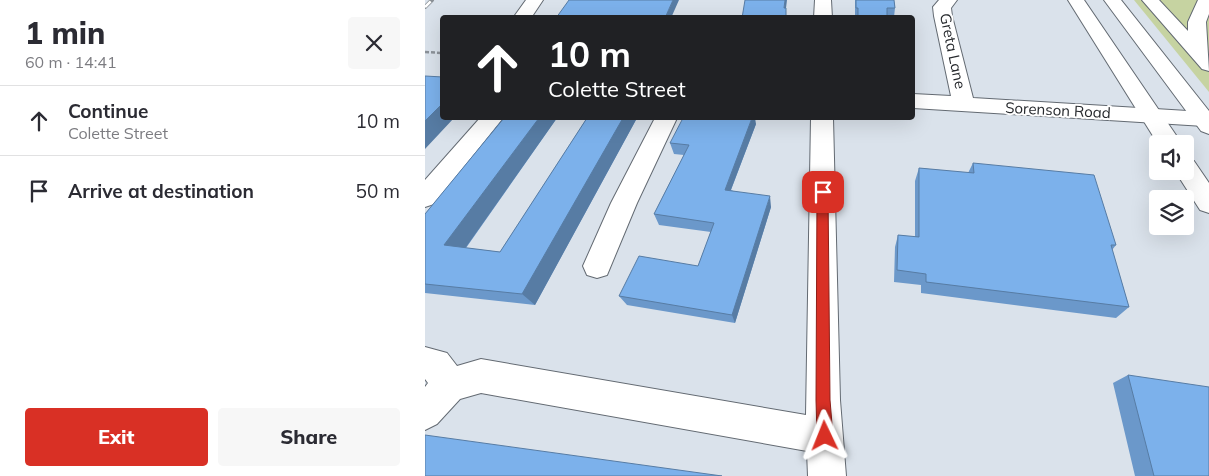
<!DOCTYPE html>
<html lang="en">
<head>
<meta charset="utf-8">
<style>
	body { margin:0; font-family:Mulish,sans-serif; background:#f7f7f7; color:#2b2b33; height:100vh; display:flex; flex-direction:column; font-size:19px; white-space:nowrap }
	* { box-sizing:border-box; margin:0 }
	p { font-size:16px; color:#7c7c81 }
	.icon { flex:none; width:28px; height:28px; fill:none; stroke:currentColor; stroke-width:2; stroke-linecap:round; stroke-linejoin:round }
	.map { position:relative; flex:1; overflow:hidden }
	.drawer { display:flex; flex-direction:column; background:#fff; width:425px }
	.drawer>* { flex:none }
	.hud { position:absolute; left:15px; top:15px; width:475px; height:105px; border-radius:5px; box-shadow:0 5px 20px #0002; background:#202124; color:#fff; overflow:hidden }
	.fabs { position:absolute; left:724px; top:135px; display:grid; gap:10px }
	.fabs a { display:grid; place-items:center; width:45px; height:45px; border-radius:5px; background:#fff; box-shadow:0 5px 20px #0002; font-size:25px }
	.pin { position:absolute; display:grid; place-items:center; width:42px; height:42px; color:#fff; margin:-21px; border-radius:10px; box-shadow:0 2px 8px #0006 }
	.me { position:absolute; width:55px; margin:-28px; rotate:358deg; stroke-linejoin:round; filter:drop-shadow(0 0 4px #0008) }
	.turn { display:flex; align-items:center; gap:18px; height:105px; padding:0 25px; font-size:22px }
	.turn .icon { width:65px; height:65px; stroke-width:2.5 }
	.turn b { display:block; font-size:35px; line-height:42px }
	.round { display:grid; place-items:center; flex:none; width:52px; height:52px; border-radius:5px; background:#f7f7f7 }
	.overview { display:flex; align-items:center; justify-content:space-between; height:85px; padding:0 25px }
	h1 { font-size:30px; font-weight:800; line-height:38px }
	.button { display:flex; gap:10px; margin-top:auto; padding:10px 25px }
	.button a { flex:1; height:58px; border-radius:5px; background:#d93025; color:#fff; font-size:20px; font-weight:800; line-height:58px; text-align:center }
	.button a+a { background:#f7f7f7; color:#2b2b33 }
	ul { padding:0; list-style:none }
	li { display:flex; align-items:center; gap:15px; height:70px; padding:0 25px; border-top:1px solid #e1e1e2 }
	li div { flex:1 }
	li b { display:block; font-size:19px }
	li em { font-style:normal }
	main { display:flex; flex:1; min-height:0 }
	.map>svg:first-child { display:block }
</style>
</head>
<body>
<main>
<section class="drawer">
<div class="overview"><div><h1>1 min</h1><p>60 m · 14:41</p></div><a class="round"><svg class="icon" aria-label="close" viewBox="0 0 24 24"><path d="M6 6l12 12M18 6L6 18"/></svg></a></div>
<ul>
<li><svg class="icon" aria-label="ahead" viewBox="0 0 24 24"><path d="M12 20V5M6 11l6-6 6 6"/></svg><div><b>Continue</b><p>Colette Street</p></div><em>10 m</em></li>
<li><svg class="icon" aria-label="arrive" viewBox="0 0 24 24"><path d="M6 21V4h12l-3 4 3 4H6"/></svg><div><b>Arrive at destination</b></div><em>50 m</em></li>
</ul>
<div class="button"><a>Exit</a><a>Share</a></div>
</section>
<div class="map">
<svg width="784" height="476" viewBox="0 0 784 476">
	<rect width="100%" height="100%" fill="#dae2eb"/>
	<path fill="#c6d3a1" d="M709 0H784V92Z"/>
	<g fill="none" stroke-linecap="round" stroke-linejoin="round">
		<defs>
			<path id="minor" d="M101 0H118L106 18H88Z
				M390 0H406L407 18H389Z
				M514 0H532L526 8 527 16 548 98 779 112 784 113V125L779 126 488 108V94L526 96 509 16 508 7Z
				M717 0H734L763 31V22L773 0H784V14L781 22 784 71 777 69Z
				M55 118H78L9 204 0 207V180Z
				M230 118H252L212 203 182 275 172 278 162 275 158 266 186 203Z
				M386 118H408L415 400 421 476H383L382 451 56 393 35 399 12 424 0 430V387L3 383 0 379V347L22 353 32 366 56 359 381 415Z"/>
			<path id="major" d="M643 0H659L757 144H733Z
				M679 0H696L784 111V134L776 131Z
				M760 158 769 161 784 183V213L775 210 750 171H760Z"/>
		</defs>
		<use href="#minor" stroke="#636a72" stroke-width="2"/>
		<use href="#major" stroke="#636a72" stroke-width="2"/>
		<path stroke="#8c9299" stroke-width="2.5" stroke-dasharray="4 2" stroke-linecap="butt" d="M0 52 18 53"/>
		<use href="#minor" fill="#fff" fill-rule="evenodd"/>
		<use href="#major" fill="#fff" fill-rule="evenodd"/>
		<defs>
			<path id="rail" d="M0 7 7 0"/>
		</defs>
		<use href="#rail" stroke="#898f95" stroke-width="4"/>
		<use href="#rail" stroke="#fff" stroke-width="2.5" stroke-dasharray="8" stroke-linecap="butt"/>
	</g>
	<path fill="#6b98ca" d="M430 0H469L470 8 469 17 432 18V16H430Z
		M79 118H132L41 248 75 252 162 118H212L110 305 0 293V214Z
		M331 124 306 190 346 207 310 323 202 305 194 296 273 266 286 232 234 225 229 214 259 155 249 154 245 143Z
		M548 163 691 245 687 250 704 307 691 318 496 293V285L469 282 470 247 473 235 490 237V181L494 168 543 173Z
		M703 375 784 476H710L688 383Z"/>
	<path fill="#577ca4" d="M248 0H254L246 18H240Z
		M360 0H362L360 16 359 8Z
		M18 103V118H29L0 149V121Z
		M114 118H132L34 257 19 245Z
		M198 118H212L110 305 97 294Z
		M327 118H330L331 124 302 200 300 190Z
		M345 196 346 207 310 323 307 315Z"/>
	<path fill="#7cb1eb" stroke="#577ca4" d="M144 0H248L240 18H131Z
		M320 0H360L359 8H361V18H317Z
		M431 0H469L470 8H462V18H433V8H431Z
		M0 76 18 77V103L0 121Z
		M79 118H114L19 245 75 252 162 118H198L97 294 0 284V214Z
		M258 118H327L300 190 345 196 307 315 194 296 214 256 273 266 289 223 229 214 264 145 245 143Z
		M548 163 669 175 691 245H686L704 307 501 282V274L472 270 473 235 494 237V168L549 173Z
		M703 375 784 387V476H729Z
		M0 435 297 476H0Z"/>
	<path fill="#d93025" stroke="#8d1f18" d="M398 188 403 192 405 400 408 436 405 441 400 443 395 441 392 436 391 400 392 192Z"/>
	<g text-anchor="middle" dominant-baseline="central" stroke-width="4" stroke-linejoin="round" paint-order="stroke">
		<g font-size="15" fill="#26292d" stroke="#fff">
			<text transform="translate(528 51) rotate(78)">Greta Lane</text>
			<text transform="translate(633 110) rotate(3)">Sorenson Road</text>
		</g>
	</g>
</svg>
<div class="fabs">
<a><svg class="icon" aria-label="sound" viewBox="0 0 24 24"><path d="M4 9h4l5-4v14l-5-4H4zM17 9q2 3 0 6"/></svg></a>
<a><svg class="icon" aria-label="layers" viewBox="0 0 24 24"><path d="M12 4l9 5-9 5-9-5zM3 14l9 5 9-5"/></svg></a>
</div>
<div class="pin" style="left:398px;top:192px;background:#d93025"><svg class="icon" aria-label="arrive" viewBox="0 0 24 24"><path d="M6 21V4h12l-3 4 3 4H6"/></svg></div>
<svg class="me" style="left:400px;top:436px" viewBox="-20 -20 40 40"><path d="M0-17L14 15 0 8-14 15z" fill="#d93025" stroke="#fff" stroke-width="4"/></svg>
<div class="hud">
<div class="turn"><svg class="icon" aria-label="ahead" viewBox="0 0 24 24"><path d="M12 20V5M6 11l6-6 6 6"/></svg><div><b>10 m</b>Colette Street</div></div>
</div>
</div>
</main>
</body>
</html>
